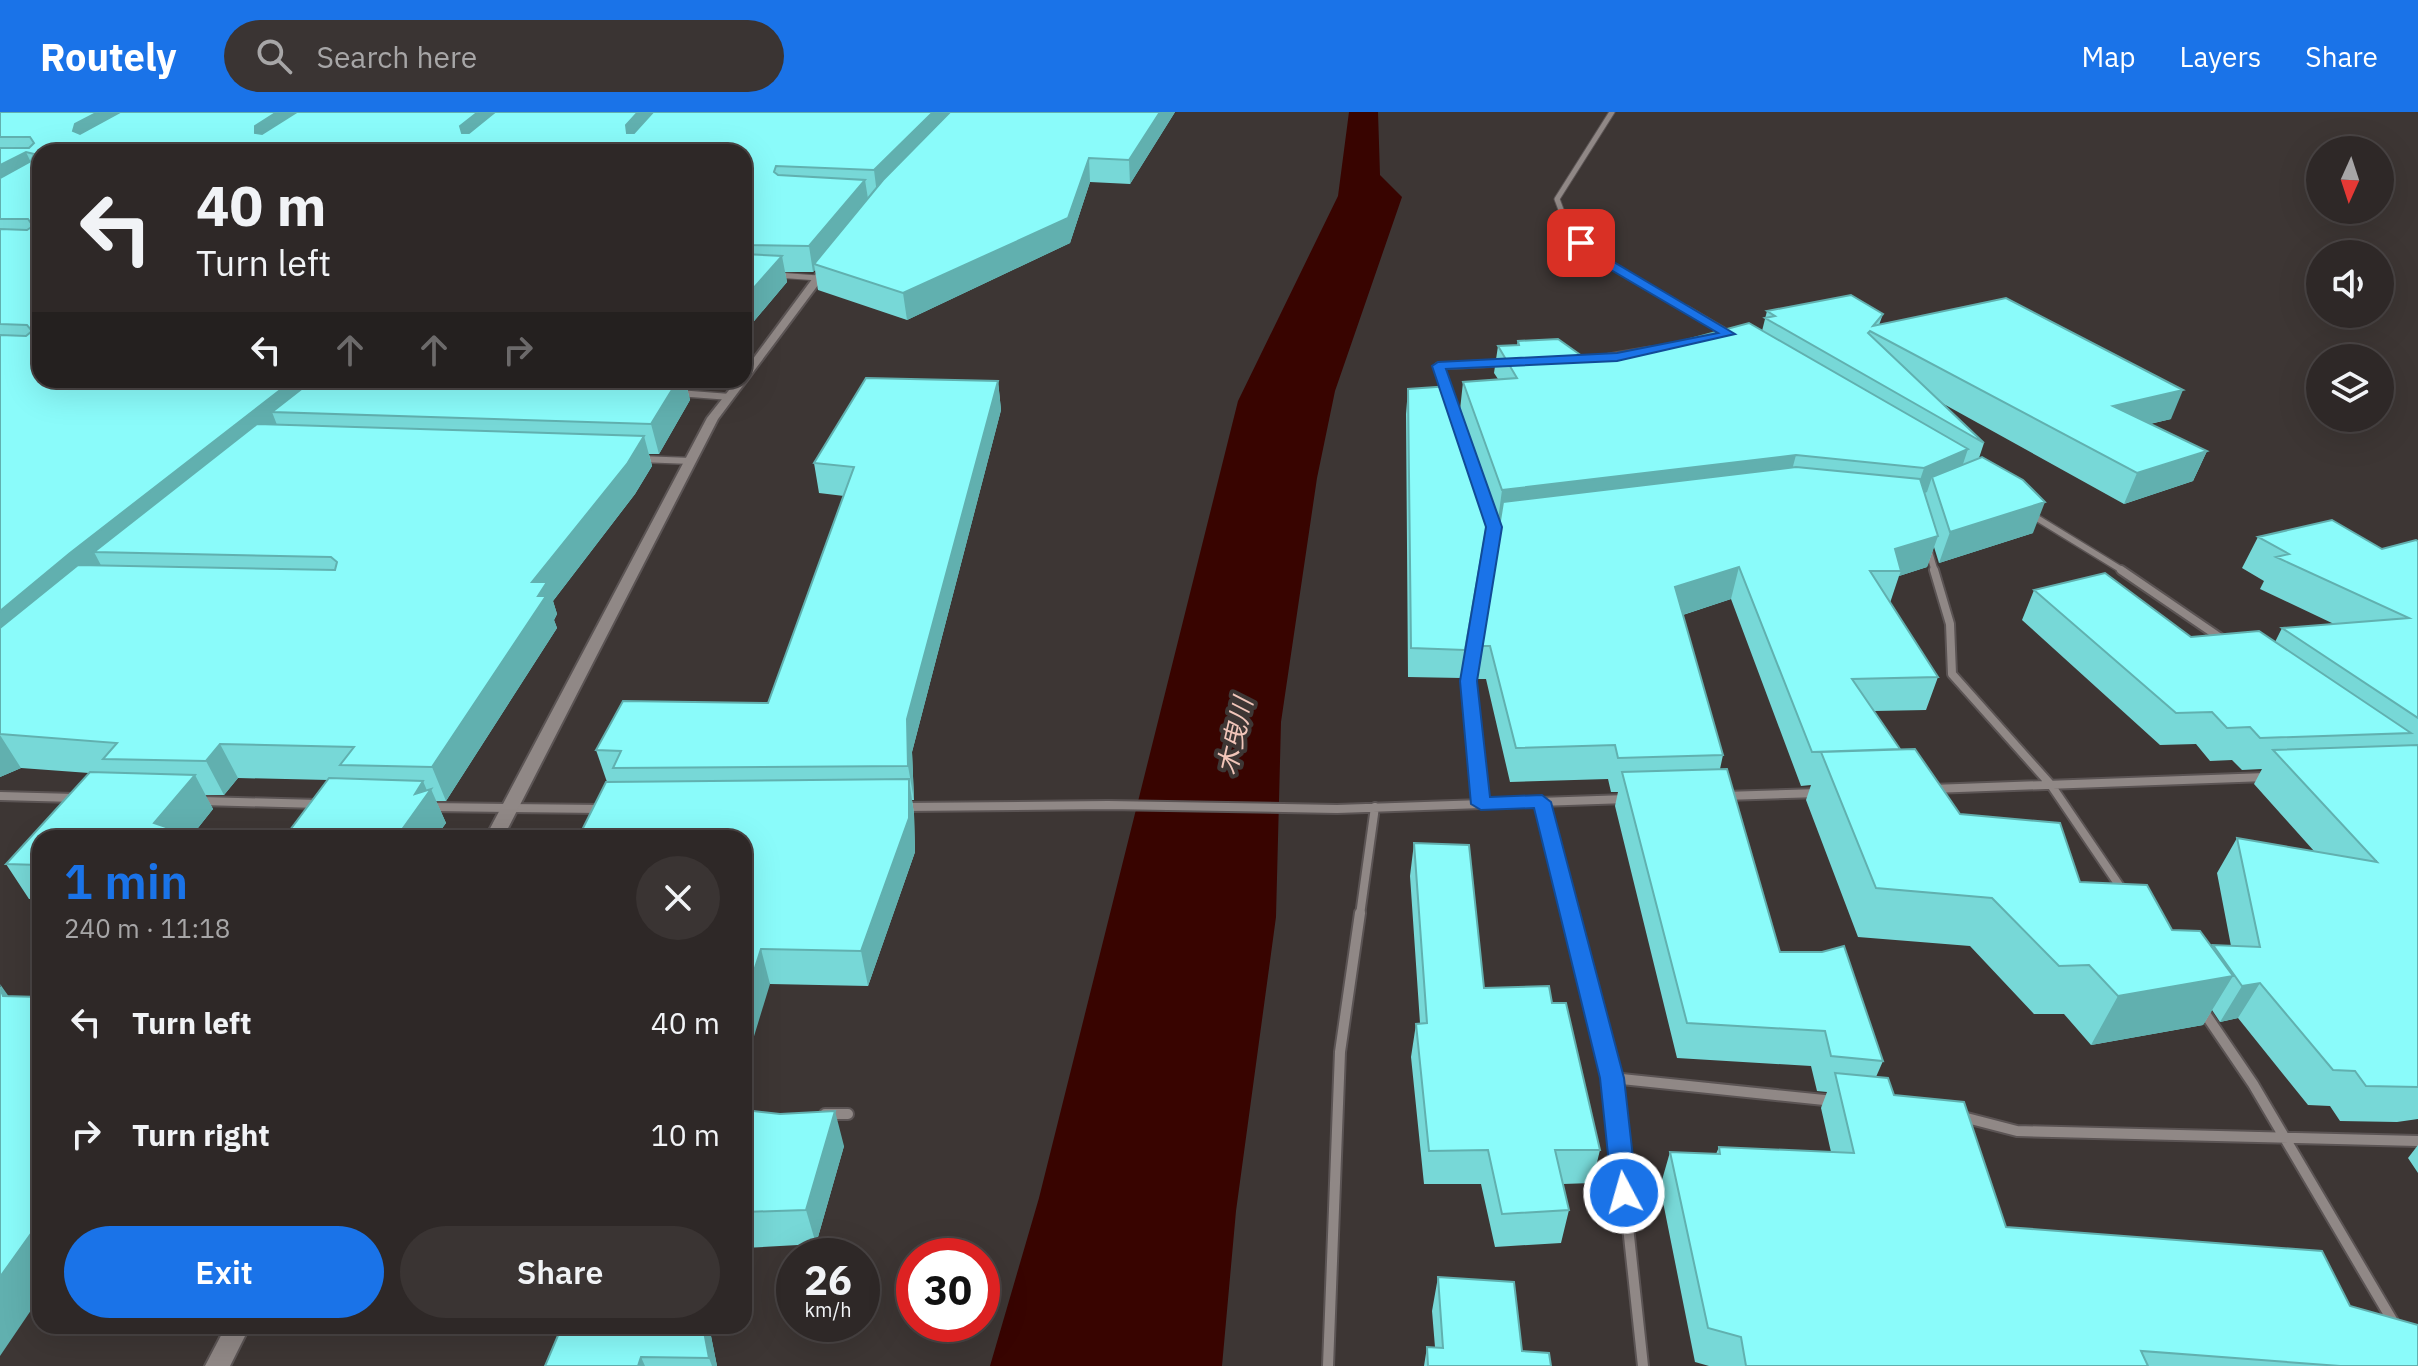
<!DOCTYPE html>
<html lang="en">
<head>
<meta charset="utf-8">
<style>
	body { margin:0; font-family:"IBM Plex Sans","Noto Sans JP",sans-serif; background:#3a3433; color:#f1f3f6; height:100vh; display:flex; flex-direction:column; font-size:30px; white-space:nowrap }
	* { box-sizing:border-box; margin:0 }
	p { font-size:26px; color:#a7a6a7 }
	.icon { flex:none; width:44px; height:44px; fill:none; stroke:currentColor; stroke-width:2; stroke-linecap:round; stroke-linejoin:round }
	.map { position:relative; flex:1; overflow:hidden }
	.details { position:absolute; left:32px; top:718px; width:720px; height:504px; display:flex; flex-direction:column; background:#2e2827; border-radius:24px; box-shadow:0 8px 32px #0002,0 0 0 2px #494444 }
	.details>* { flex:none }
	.top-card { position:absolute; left:32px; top:32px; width:720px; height:244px; border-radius:24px; box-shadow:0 8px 32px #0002,0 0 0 2px #494444; background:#2e2827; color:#f1f3f6; overflow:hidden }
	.needle { width:52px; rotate:183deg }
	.fabs { position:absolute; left:2306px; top:24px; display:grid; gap:16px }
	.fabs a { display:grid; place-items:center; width:88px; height:88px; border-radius:50%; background:#2e2827; box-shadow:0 8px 32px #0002,0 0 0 2px #494444; font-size:40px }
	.speed { position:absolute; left:776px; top:1126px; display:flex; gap:16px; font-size:40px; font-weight:700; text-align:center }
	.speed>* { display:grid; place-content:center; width:104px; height:104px; border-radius:50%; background:#2e2827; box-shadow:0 8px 32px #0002,0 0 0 2px #494444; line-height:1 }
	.speed small { font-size:20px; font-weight:400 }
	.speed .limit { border:12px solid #d22; background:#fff; color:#111 }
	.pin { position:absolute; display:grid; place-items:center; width:68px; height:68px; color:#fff; margin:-34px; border-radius:16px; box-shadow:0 4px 12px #0006 }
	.me { position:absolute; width:88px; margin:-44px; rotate:354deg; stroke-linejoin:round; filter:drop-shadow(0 0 6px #0008) }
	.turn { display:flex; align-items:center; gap:28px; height:168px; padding:0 32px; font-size:36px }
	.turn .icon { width:104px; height:104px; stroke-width:2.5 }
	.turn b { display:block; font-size:56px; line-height:68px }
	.lanes { display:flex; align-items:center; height:76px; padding:0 32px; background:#0003; justify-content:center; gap:40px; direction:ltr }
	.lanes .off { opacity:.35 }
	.round { display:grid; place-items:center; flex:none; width:84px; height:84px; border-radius:42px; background:#3a3433 }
	.headline { display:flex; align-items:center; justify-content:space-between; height:136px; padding:0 32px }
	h1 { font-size:48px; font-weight:600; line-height:60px; color:#1a73e8 }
	.primary-button { display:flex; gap:16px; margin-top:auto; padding:16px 32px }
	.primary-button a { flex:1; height:92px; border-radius:48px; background:#1a73e8; color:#fff; font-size:32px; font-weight:600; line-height:92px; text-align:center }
	.primary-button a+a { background:#3a3433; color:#f1f3f6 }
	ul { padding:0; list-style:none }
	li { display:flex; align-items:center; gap:24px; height:112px; padding:0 32px }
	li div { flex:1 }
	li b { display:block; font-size:30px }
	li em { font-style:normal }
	header { display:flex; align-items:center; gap:48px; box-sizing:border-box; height:112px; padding:0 40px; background:#1a73e8; color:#fff }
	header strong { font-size:38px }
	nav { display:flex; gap:44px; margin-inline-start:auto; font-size:28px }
	.search { width:560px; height:72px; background:#3a3433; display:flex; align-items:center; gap:20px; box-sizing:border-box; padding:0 28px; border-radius:44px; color:#a7a6a7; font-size:30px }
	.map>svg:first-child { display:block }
</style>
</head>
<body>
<header>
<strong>Routely</strong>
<div class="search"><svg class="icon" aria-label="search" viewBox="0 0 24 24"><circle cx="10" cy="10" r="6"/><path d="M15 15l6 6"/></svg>Search here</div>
<nav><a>Map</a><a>Layers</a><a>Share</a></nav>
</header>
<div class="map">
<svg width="2418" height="1254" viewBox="0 0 2418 1254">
	<rect width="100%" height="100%" fill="#3d3634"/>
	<path fill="#380400" d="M1349 0H1378L1380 63 1402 85 1335 279 1317 366 1281 610 1276 805 1236 1099 1222 1254H990L1039 1086 1238 289 1338 84Z"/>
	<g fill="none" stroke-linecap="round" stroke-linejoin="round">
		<defs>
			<path id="street-far3" d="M1612 0 1557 87 1569 119 1593 143 1689 199
				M777 163 818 166"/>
			<path id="street-far2" d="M1686 197 1732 224
				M1609 245 1650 238
				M678 281 730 285
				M1448 282 1438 254 1503 251
				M640 347 691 349
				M2032 403 2125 460
				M1928 436 1935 460
				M1486 460 1494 415 1509 413"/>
			<path id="street-far1" d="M1934 458 1950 512 1952 562 2051 673 2123 779
				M2121 458 2225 529
				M1932 677 2266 665
				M0 684 75 686
				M1724 684 1819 681
				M201 689 319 692
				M1542 690 1571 803
				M1481 692 1468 569 1487 458
				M429 695 603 697
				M905 695 1108 693 1337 697 1627 687
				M1360 803 1375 695"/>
			<path id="street" d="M1570 801 1612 966 1643 1254
				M2202 897 2253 972 2395 1213
				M1612 966 1834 989
				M825 1002H848
				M1959 1004 2017 1019 2418 1029
				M1328 1254 1340 940 1360 801"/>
			<path id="secondary" d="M824 151 833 153 718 307 503 726H485L707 306 737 268H744V259Z
				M226 1214H250L230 1254H205Z"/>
		</defs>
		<use href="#street-far3" stroke="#5b5454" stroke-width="7"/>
		<use href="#street-far2" stroke="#5b5454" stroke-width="9"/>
		<use href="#street-far1" stroke="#5b5454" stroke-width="12"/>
		<use href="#street" stroke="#5b5454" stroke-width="14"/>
		<use href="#secondary" stroke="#5b5454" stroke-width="4"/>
		<use href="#street-far3" stroke="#908886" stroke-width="5"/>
		<use href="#street-far2" stroke="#908886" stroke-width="6"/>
		<use href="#street-far1" stroke="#908886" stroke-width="8"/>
		<use href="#street" stroke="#908886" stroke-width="10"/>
		<use href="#secondary" fill="#908886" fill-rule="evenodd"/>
	</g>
	<path fill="#77d8d7" d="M0 0H1175L1130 72 1090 70 1070 131 907 208 818 178 815 158 813 160H785L787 170 744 221V40L40 268H704L697 277 687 276 690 288 659 342H649L652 354 635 382 553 489 557 502 554 508 557 516 446 689H436L446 711 435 726H284L328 668 238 666 224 683H205L213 697 190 726H40V787H29L6 752 89 661 21 656 0 665Z
		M1767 199 1883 202 1879 213 2171 307 2150 312 2207 339 2193 369 2124 392 1940 290 1984 331 1979 346 2033 421 1939 451 1934 435 1927 455 1899 464 1890 491 1938 565 1926 598 1874 599 1900 637 1960 702 2080 770 2172 818 2212 835 2213 833 2231 834 2217 761 2237 726 2314 739 2254 672 2262 657 2242 658 2232 648 2210 649 2196 632 2160 633 2022 508 2034 478 2191 525 2275 530 2282 516 2334 512 2260 477 2264 469 2242 456 2258 425 2382 437 2418 429V1007L2397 1010 2340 1009 2330 994 2308 993 2238 906 2220 910 2212 898 2203 913 2091 933 2064 902H2034L1970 834 1858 825 1806 688 1811 673 1801 674 1731 487 1683 503 1723 643 1720 657 1780 840 1883 949 1876 965 1894 983 2006 1115 2350 1194 2418 1254H1709L1695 1250 1660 1075 1670 1040 1716 1042 1719 1035 1831 1040 1821 996 1827 980 1817 979 1811 954 1677 946 1615 694 1618 680H1611L1608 667 1510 670 1486 567H1475L1500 408H1498L1491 389 1461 566 1408 565 1406 302 1408 277 1488 381 1460 298 1463 270 1498 267 1494 261 1498 234 1517 233 1518 229 1582 244 1623 245 1762 219Z
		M998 269 1001 298 912 640 914 688H912L914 702 915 740 868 874 770 872 607 670 596 638 768 591 844 384 819 381 814 351Z
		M1414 731 1484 876 1552 891 1600 1038 1592 1071 1563 1072 1569 1098 1561 1131 1495 1135 1481 1072H1424L1411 945 1416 912 1420 911 1410 764Z
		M744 998 844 1034 816 1132 744 1136Z
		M2418 1033V1061L2408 1046Z
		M1438 1165 1522 1239 1551 1254H1424L1427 1235H1435L1432 1199Z
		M392 1214H484L481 1220 395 1219Z
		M709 1214 717 1254H545Z"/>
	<path fill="#61b0af" d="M98 0H147L84 40 73 19 75 12Z
		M277 0H319L264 40 255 21V14Z
		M478 0H511L467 40 460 14Z
		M638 0H664L631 40 626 13Z
		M933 0H957L877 82 874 58Z
		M1160 0H1175L1130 72 1129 48Z
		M26 40 37 63 0 84V53Z
		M1089 46 1090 70 1070 131 907 208 903 181Z
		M865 68 869 93 814 152 815 158 813 160 809 134Z
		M782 144 787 170 744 221V187Z
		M293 268H341L272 300 279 318 94 440 104 459 0 548V499L70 441Z
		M678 268H685L690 288 659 342 651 312Z
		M695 268H704L697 277Z
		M998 269 1001 298 912 640 914 688 908 654 907 607Z
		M2183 278 2171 307 2101 323 2113 294Z
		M644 324 652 354 635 382 553 489 557 502 554 508 557 516 446 689 432 655 532 470Z
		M1968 337 1958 367 1932 365 1927 380 1914 386 1924 356Z
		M2207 339 2193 369 2124 392 2137 361Z
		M1796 343 1788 373 1498 408 1502 378Z
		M1491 389 1488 416 1461 566 1465 538Z
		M2045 390 2033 421 1939 451 1950 420Z
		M1938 424 1927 455 1899 464 1901 459 1895 437Z
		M1739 455 1731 487 1667 508 1675 475Z
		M0 623 21 656 0 665Z
		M220 632 238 666 224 683 206 649Z
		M195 663 213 697 190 726H156L154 711Z
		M909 667 914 702 915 740 868 874 861 839Z
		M423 669 428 681 431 677 446 711 435 726H396L415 682Z
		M761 837 770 872 744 957V890Z
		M2233 864 2203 913 2091 933 2118 884Z
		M2260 871 2238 906 2220 910 2242 874Z
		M0 872 24 906 3 884Z
		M835 999 844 1034 816 1132 806 1098Z
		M40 1109V1185L0 1244V1165Z
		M478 1214H484L481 1220Z
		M703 1214H709L717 1254H712L709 1246Z
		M641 1245 645 1254H638Z"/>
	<path fill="#8afbfa" stroke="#61b0af" stroke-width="2" d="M0 0H98L75 12 73 19 80 22 120 0H277L255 14V21L262 22 297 0H478L460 14 462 21H469L495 0H638L626 13 627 21H634L653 0H933L874 58 776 54 774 60 778 63 865 68 809 134 744 133V40H40V268H293L70 441 0 499V223L26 224 32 219 27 213 0 212V117L27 118 33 114 28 107H0V66L31 49 34 42 26 40 0 53V36H29L34 31 30 25H0Z
		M950 0H1160L1129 48 1089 46 1068 106 903 181 814 152 883 68Z
		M744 142 782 144 744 187Z
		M1851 183 1883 202 1873 214 2006 186 2183 278 2113 294 2207 339 2137 361 1870 219 1868 221 1984 331 1765 206 1775 204 1767 199Z
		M1749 211 1968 337 1924 356 1796 343 1502 378 1463 270 1517 266 1498 234 1519 233 1518 229 1558 227 1582 244 1623 245Z
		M866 266 998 269 907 607 908 654 613 656 621 639 596 638 623 589 768 591 854 355 814 351Z
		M313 268H678L651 312 272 300Z
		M1450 274 1491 389 1465 538 1411 536 1408 277Z
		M257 312 644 324 627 352 532 470H547L538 484H546L432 655 340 653 354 635 220 632 206 649 103 647 117 631 0 622V516L78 453 335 458 337 450 331 445 94 440Z
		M1982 345 2023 368 2045 390 1950 420 1932 365Z
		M1796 355 1920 367 1938 424 1895 437 1901 459H1870L1938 565 1852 567 1900 637 1812 640 1739 455 1675 475 1723 643 1618 646 1615 633 1516 636 1490 534H1480L1503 390Z
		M2332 408 2382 437 2416 428 2418 429V606L2282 516 2409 506 2276 445 2289 442 2258 425Z
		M2105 461 2191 525 2259 519 2411 621 2260 626 2250 615 2227 616 2212 600 2176 601 2034 478Z
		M2418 633V975L2366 974 2355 959 2333 958 2260 871 2242 874 2213 833 2260 835 2237 726 2377 750 2273 638Z
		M1915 637 1960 702 2060 711 2080 770 2147 773 2172 818 2200 819 2233 864 2118 884 2089 853 2059 854 1992 786 1876 776 1821 640Z
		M1727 657 1780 840H1822L1844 834 1883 949 1831 944 1825 919 1687 911 1622 660Z
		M90 660 195 663 154 711 166 715 156 726H40V753L6 752Z
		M329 666 423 669 415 682 431 677 396 726H284Z
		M909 667V706L861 839 761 837 744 890V726H578L606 670Z
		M1414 731 1469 733 1484 876 1549 874 1552 891H1566L1600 1038H1555L1569 1098 1502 1102 1488 1038 1429 1039 1416 912 1427 911Z
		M0 875 3 884 40 885V1109L0 1165Z
		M1835 961 1888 966 1894 983 1964 990 2006 1115 2322 1139 2350 1194 2418 1213V1254H2340L2141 1239 2148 1254H1746L1741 1225 1708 1216 1670 1040 1720 1042 1719 1035 1854 1041Z
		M744 998 780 1002 835 999 806 1098 744 1100Z
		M1438 1165 1514 1170 1522 1239 1549 1241 1551 1254H1428L1427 1235 1443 1236Z
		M562 1214H703L709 1246 641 1245 638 1254H545Z"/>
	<path fill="#1a73e8" stroke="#114b97" stroke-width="2" d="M1577 128H1585L1597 140 1735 222 1617 249 1446 257 1502 415 1477 569 1490 685 1542 683 1551 690 1624 966 1637 1081 1633 1089 1624 1092 1616 1089 1612 1081 1600 966 1534 696 1481 698 1471 692 1460 569 1486 415 1432 254 1438 250 1617 241 1718 221 1589 145 1577 133Z"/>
	<g text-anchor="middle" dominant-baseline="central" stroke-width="8" stroke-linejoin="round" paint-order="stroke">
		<g font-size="26" font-style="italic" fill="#f1c5b9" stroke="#3d3634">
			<text transform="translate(1234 624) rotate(-77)">木曳川</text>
		</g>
	</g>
</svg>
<div class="fabs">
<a><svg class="needle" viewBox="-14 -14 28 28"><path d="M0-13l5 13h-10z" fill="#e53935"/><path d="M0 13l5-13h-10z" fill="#a7a6a7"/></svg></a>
<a><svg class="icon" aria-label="sound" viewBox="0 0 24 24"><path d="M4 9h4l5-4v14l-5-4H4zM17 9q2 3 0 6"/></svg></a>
<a><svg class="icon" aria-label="layers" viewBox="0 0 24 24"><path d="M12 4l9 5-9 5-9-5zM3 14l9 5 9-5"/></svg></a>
</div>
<div class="speed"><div>26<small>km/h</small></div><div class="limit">30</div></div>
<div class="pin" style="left:1581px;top:131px;background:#d93025"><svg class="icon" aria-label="arrive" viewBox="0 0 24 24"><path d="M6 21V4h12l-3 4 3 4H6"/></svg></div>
<svg class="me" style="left:1624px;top:1081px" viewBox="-20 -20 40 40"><circle r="17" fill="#1a73e8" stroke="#fff" stroke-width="3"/><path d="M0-11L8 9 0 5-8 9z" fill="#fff"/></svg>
<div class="top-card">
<div class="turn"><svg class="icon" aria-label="left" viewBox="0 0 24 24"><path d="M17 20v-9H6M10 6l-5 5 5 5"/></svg><div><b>40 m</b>Turn left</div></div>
<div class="lanes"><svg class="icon" aria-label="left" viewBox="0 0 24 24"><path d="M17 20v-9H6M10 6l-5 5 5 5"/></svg><svg class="icon off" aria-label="ahead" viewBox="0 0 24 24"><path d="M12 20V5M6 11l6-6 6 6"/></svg><svg class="icon off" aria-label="ahead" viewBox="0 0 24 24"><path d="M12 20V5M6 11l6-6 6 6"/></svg><svg class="icon off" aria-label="right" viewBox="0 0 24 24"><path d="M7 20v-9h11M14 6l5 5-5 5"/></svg></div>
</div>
<section class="details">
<div class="headline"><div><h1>1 min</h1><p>240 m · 11:18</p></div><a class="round"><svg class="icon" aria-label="close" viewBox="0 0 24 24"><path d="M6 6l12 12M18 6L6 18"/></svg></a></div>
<ul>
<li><svg class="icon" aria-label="left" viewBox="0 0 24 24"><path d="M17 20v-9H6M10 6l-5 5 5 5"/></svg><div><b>Turn left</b></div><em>40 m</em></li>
<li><svg class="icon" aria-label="right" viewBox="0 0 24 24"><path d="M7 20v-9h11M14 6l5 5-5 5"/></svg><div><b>Turn right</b></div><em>10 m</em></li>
</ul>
<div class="primary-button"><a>Exit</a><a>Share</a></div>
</section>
</div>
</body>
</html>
